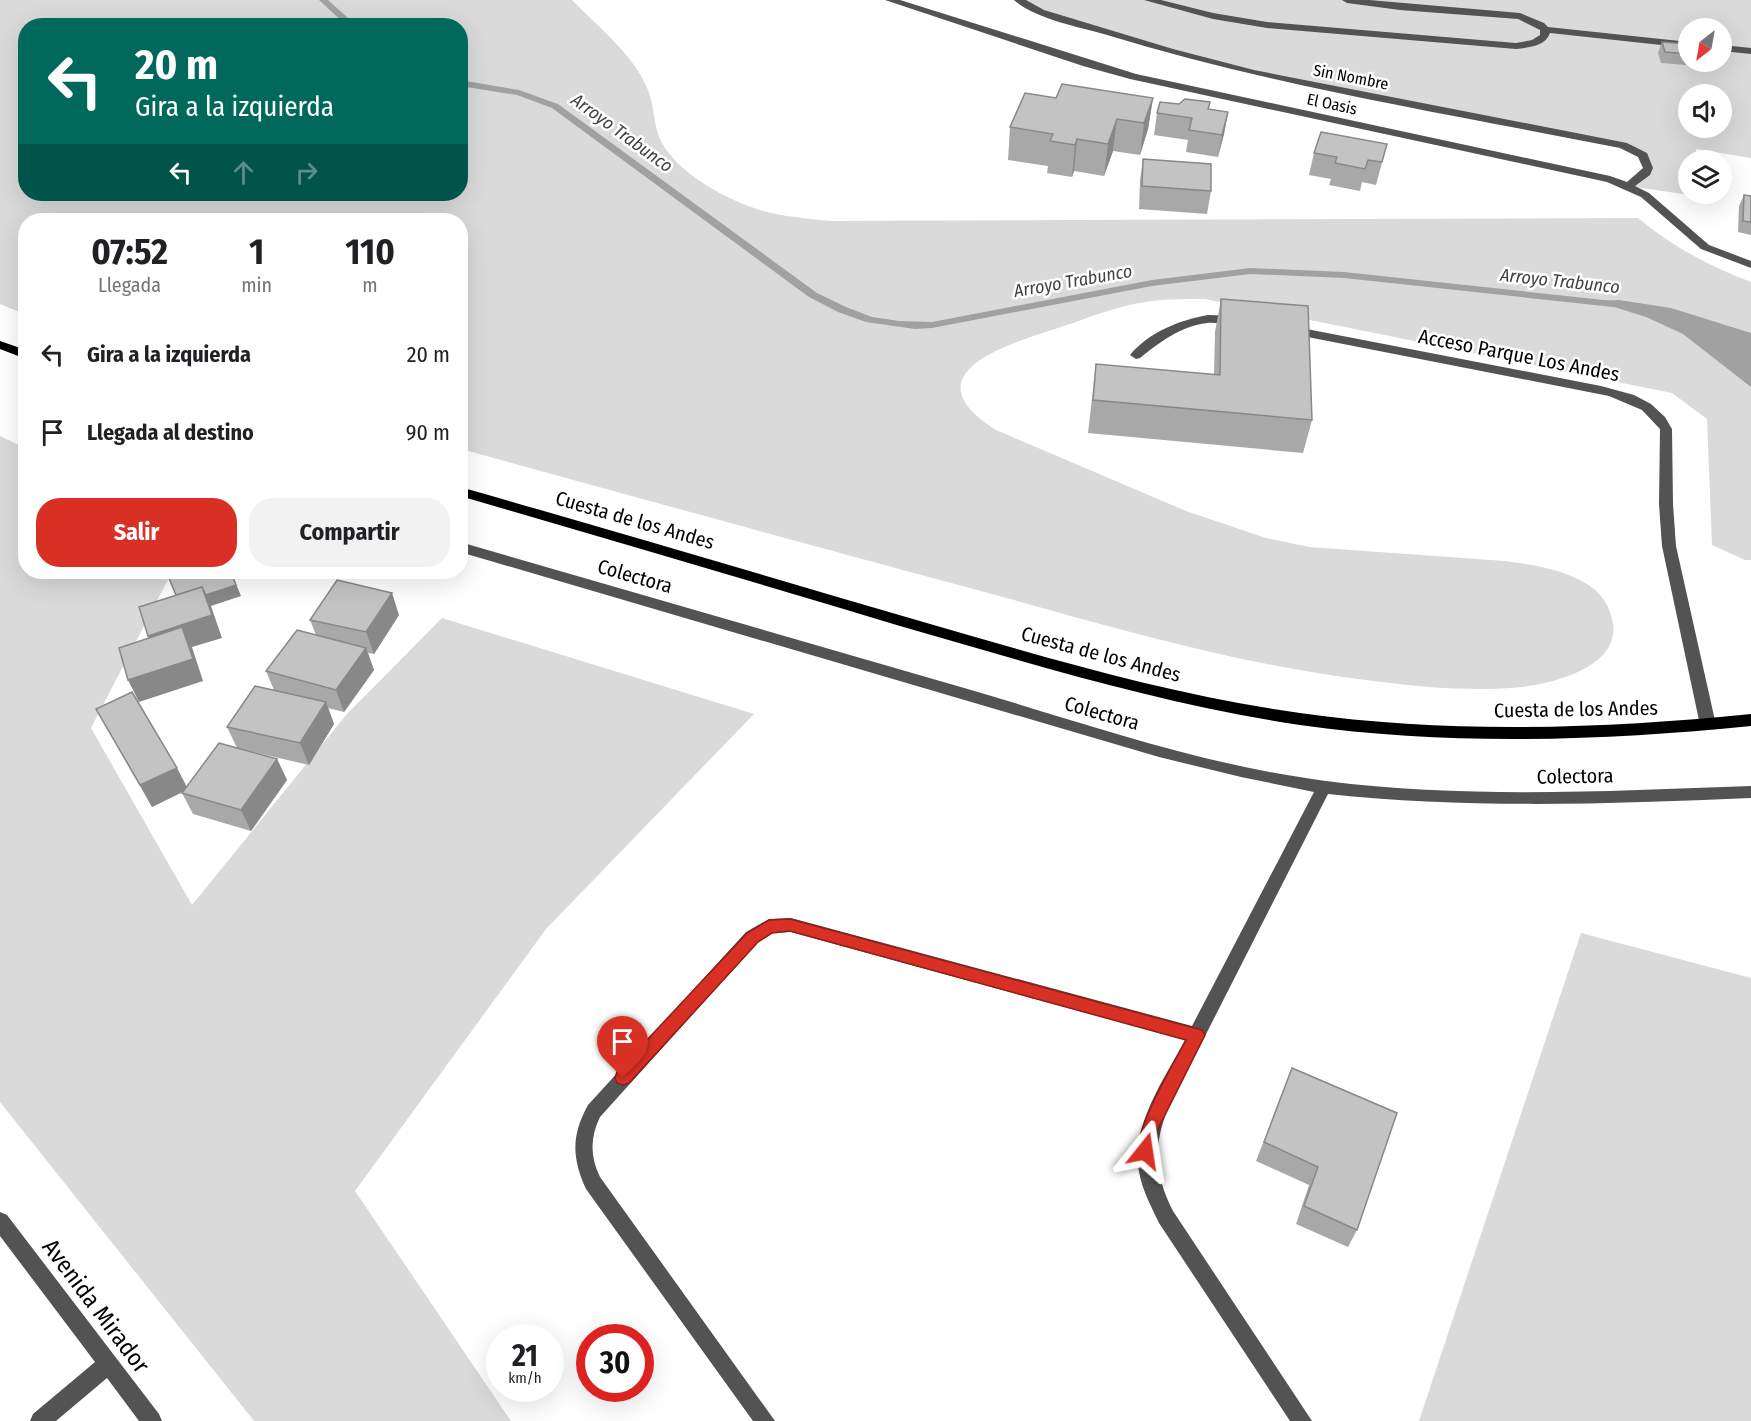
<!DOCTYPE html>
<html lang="es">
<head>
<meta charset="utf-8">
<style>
	body { margin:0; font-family:"Fira Sans Condensed",sans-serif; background:#f2f2f2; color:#202124; height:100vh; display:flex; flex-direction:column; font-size:22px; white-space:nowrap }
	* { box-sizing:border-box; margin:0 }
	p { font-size:20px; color:#757577 }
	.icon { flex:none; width:33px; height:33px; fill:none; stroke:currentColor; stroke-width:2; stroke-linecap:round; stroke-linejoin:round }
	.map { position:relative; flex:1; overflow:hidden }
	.details { position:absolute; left:18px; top:213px; width:450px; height:366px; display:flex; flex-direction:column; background:#fff; border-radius:24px; box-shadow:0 6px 24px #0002 }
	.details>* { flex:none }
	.banner { position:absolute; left:18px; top:18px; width:450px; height:183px; border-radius:24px; box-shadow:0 6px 24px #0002; background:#00695c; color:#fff; overflow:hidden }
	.needle { width:39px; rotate:211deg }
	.buttons { position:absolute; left:1678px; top:18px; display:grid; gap:12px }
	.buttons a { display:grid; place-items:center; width:54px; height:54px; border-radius:50%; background:#fff; box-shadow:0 6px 24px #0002; font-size:30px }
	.speed { position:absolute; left:486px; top:1324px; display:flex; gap:12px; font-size:30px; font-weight:700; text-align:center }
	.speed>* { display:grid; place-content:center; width:78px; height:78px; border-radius:50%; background:#fff; box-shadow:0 6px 24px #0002; line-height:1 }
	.speed small { font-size:15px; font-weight:400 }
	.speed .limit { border:9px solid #d22; background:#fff; color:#111 }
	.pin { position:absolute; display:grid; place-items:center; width:51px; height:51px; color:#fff; margin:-62px -26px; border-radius:50% 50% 50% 0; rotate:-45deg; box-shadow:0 0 6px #0007 }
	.pin .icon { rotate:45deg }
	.me { position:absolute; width:66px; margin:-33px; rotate:15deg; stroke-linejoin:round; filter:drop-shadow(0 0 4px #0008) }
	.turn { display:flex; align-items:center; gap:21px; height:126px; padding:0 18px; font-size:27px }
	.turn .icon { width:78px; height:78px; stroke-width:2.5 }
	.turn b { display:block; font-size:42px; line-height:51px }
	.lanes { display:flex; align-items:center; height:57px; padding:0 18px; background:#0003; justify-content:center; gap:30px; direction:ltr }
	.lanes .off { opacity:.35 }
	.eta { display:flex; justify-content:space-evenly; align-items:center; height:102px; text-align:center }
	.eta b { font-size:36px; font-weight:700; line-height:42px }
	.cta { display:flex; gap:12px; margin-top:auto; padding:12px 18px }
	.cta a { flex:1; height:69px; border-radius:24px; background:#d93025; color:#fff; font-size:24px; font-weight:700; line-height:69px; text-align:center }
	.cta a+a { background:#f2f2f2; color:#202124 }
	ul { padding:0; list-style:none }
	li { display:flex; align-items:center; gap:18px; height:78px; padding:0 18px }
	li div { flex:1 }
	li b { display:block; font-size:22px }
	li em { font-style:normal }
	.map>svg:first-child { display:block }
</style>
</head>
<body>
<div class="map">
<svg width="1751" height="1421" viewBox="0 0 1751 1421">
	<rect width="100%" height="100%" fill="#fff"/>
	<path fill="#dadada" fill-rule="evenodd" d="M0 0H572C598 27 634 55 648 90 655 107 653 127 662 143 681 177 734 204 771 213 790 217 810 219 830 221L1638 218C1673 247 1709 266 1751 282V560H1745L1712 545 1707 419 1672 393 1205 299C1187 299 1169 299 1151 301 1119 305 1088 318 1058 328 1008 344 907 374 996 430L1186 511 1266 538 1309 547 1505 561C1534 565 1570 570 1594 589 1605 598 1611 611 1613 624 1619 667 1554 683 1522 687 1473 692 1422 687 1373 681 1247 666 1125 631 1003 597 822 548 641 499 461 449L460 220H26L25 314 0 304ZM26 26H460V194H26Z
		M1019 0H1751V158L1696 149V160H1689V194H1696V196L1629 186 1648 168 1634 150 1253 73 1041 12ZM1689 28H1722V62H1689ZM1689 94H1722V128H1689Z
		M0 436 25 448 26 572H172L91 728 192 905 347 714 442 618 754 714 546 929 355 1191 511 1421H254L0 1102Z
		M1581 933 1751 978V1421H1419Z"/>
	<path fill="#a1a1a1" d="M1619 300 1671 308 1751 333V387L1683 334 1646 317 1595 301Z"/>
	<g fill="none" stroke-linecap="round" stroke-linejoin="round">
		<path fill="#a1a1a1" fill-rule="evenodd" d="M319 0H328L357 26H347Z
			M460 80 519 90 558 104 817 293 846 307 872 317 899 321 932 322 1152 280 1250 268 1344 272 1613 301 1618 304 1613 307 1344 278 1250 274 1152 286 932 328 915 329 866 322 838 312 809 297 552 108 517 95 460 86Z"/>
		<path fill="#535353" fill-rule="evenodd" d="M885 0H900L1136 74 1610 176 1627 182 1643 168 1638 157 1620 148C1448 114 1274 86 1107 35 1080 27 1035 19 1014 0H1026L1044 10 1173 49 1254 70 1627 143 1647 153 1653 168 1650 175 1635 186 1649 193 1709 245 1751 261V268L1701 249 1641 197 1607 182 1130 79 1083 66Z
			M1144 0H1161L1213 13 1267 22 1516 43 1532 40 1540 35V30L1518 19 1400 10 1347 3 1342 0H1369L1520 13 1544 23 1548 27 1689 42V48L1550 33C1545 47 1529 47 1516 49L1267 28 1213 19Z
			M1722 45 1751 48V54L1722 51Z
			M1208 315 1238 316 1244 320C1236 327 1218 322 1207 323 1181 326 1160 342 1140 358L1136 359 1130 355C1149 332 1180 320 1208 315Z
			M1291 326 1601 386 1634 395 1651 404 1665 417 1672 429 1673 504 1676 546 1716 725 1713 729H1703L1700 725 1662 546 1659 504 1660 429 1642 410 1609 396 1287 333 1285 330Z
			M460 542C633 592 805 642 978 692 1092 726 1208 766 1326 781 1467 799 1609 791 1751 786V798C1610 804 1469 809 1328 794L1167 1111C1153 1147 1155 1176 1173 1211L1312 1421H1290L1159 1223C1150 1204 1139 1184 1138 1163 1135 1119 1166 1076 1185 1040L791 932 772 933 758 942 600 1117C590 1137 590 1157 600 1177L775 1421H753L586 1189C572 1158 571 1136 588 1105L746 932 769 919 791 918 1192 1026 1314 792 1241 777 1159 757 460 552Z
			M0 1212 7 1215 159 1414 162 1421H139L107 1378 56 1421H30L33 1414 95 1362 0 1236Z"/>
		<path fill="#000" fill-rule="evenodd" d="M0 341 26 350V359L0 349Z
			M460 487C612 530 762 575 913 619 1041 656 1169 695 1300 713 1450 734 1601 729 1751 714V726C1601 741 1450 746 1300 725 1164 705 1032 664 900 626 754 582 607 539 460 496Z"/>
	</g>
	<path fill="#a8a8a8" d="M1662 42 1689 50V57L1686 65 1661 63 1658 53Z
		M1153 98 1148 129 1140 155 1113 151 1104 176 1074 171 1072 177 1047 173 1048 166 1008 160 1010 127Z
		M1210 102 1209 109 1228 112 1224 134 1218 157 1186 152 1188 140 1154 135 1157 113 1179 104Z
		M1387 144 1376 185 1362 182 1360 191 1329 185 1331 179 1309 175 1314 153Z
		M1143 159 1211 191 1207 214 1139 209 1140 181Z
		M1744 195 1751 196V235L1738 232 1739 206Z
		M1221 299 1312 420 1303 453 1088 433 1096 364 1214 375 1215 332Z
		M399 615 374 654 368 653 374 670 344 712 328 708 334 724 309 765 249 751 277 759 287 780 251 831 193 814 182 793 183 792 152 807 96 709 187 787 237 748 227 727 274 690 266 671 316 635 310 620Z
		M1292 1068 1357 1230 1348 1247 1296 1224 1309 1185 1256 1161Z"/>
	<path fill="#888" d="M1153 98 1148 129 1140 155 1144 123Z
		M1228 112 1224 134 1218 157 1222 135Z
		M1117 119 1113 151 1104 176 1108 144Z
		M1077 139 1074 171 1072 177 1075 145Z
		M231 572 241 596 211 606 222 638 192 647 203 681 139 702 128 680 159 658 148 636 184 616Z
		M392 593 399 615 374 654 366 632Z
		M366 648 374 670 344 712 336 690Z
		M326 702 334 724 309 765 300 743Z
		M277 759 287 780 251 831 241 810Z
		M177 768 188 789 152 807 140 785Z"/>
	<path fill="#c3c3c3" stroke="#888" stroke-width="1.5" d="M1662 42 1687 44 1689 54 1665 52Z
		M1062 84 1153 98 1144 123 1117 119 1108 144 1077 139 1075 145 1050 141 1053 134 1010 127 1025 93 1056 98Z
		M1185 99 1210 102 1208 109 1228 112 1222 135 1189 130 1192 118 1157 113 1160 102 1179 104Z
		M1321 132 1387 144 1382 162 1368 160 1365 169 1335 163 1337 157 1314 153Z
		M1143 159 1211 164V191L1142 186Z
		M1744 195 1751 196V222L1743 221Z
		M1221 299 1308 306 1312 420 1093 400 1096 364 1220 375Z
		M183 572H231L236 585 206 595 202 587 176 595 168 576Z
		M337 580 392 593 366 632 310 620Z
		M202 587 212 615 148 636 139 607Z
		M182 627 193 659 128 680 119 648Z
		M297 630 366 648 336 690 266 671Z
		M255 686 326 702 300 743 227 727Z
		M132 692 177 768 140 785 96 709Z
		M219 743 277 759 241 810 182 793Z
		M1292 1068 1397 1113 1357 1230 1304 1206 1318 1167 1264 1142Z"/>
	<path fill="#d93025" stroke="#8d1f18" stroke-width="1.5" d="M790 919 1202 1030 1205 1035 1158 1129 1151 1156 1145 1158 1139 1156C1130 1136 1175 1061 1186 1040L790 931 772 933 758 942 629 1083 623 1085 617 1083 615 1078 617 1072 747 933 769 920Z"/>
	<g text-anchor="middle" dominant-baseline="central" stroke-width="5" stroke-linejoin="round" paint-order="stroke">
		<g font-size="16" fill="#000" stroke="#fff">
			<text transform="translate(1351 77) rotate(11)">Sin Nombre</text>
			<text transform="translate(1332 104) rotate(12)">El Oasis</text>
		</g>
		<g font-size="18" font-style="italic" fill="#424242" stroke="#fff">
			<text transform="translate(622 133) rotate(36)">Arroyo Trabunco</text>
			<text transform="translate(1073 281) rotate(-10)">Arroyo Trabunco</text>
			<text transform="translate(1560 281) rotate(6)">Arroyo Trabunco</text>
		</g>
		<g font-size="20" fill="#000" stroke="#fff">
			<text transform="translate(1519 355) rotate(11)">Acceso Parque Los Andes</text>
			<text transform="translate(635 520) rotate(16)">Cuesta de los Andes</text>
			<text transform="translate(635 576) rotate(16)">Colectora</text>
			<text transform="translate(1101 654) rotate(15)">Cuesta de los Andes</text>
			<text transform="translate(1576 709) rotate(-1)">Cuesta de los Andes</text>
			<text transform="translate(1102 713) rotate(16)">Colectora</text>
			<text transform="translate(1575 776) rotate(-1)">Colectora</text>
		</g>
		<g font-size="24" fill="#000" stroke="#fff">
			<text transform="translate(96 1306) rotate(53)">Avenida Mirador</text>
		</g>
	</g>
</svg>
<div class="buttons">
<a><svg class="needle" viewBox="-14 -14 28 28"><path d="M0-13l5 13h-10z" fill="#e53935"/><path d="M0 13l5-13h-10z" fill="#757577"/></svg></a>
<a><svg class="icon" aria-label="sound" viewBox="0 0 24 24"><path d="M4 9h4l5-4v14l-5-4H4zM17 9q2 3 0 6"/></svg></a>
<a><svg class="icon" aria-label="layers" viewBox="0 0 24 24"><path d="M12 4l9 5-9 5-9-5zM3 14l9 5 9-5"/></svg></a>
</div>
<div class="speed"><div>21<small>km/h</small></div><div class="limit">30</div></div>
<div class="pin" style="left:623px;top:1078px;background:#d93025"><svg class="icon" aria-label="arrive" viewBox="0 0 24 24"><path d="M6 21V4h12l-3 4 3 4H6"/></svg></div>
<svg class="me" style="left:1145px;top:1151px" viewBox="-20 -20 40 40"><path d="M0-17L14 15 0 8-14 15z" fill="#d93025" stroke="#fff" stroke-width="4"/></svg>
<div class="banner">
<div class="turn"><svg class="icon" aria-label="left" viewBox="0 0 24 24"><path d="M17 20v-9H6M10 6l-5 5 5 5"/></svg><div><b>20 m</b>Gira a la izquierda</div></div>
<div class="lanes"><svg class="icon" aria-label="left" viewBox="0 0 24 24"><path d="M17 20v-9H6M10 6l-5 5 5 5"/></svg><svg class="icon off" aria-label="ahead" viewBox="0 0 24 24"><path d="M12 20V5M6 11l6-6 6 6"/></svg><svg class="icon off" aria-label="right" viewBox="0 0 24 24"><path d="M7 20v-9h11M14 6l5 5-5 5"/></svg></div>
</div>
<section class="details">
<div class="eta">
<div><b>07:52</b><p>Llegada</p></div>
<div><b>1</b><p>min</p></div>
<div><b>110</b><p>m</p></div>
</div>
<ul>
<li><svg class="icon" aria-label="left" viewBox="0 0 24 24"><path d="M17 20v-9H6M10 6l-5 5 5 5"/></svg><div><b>Gira a la izquierda</b></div><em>20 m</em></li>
<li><svg class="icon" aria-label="arrive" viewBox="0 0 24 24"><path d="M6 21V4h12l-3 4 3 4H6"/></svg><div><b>Llegada al destino</b></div><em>90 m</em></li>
</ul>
<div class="cta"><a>Salir</a><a>Compartir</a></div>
</section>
</div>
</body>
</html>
